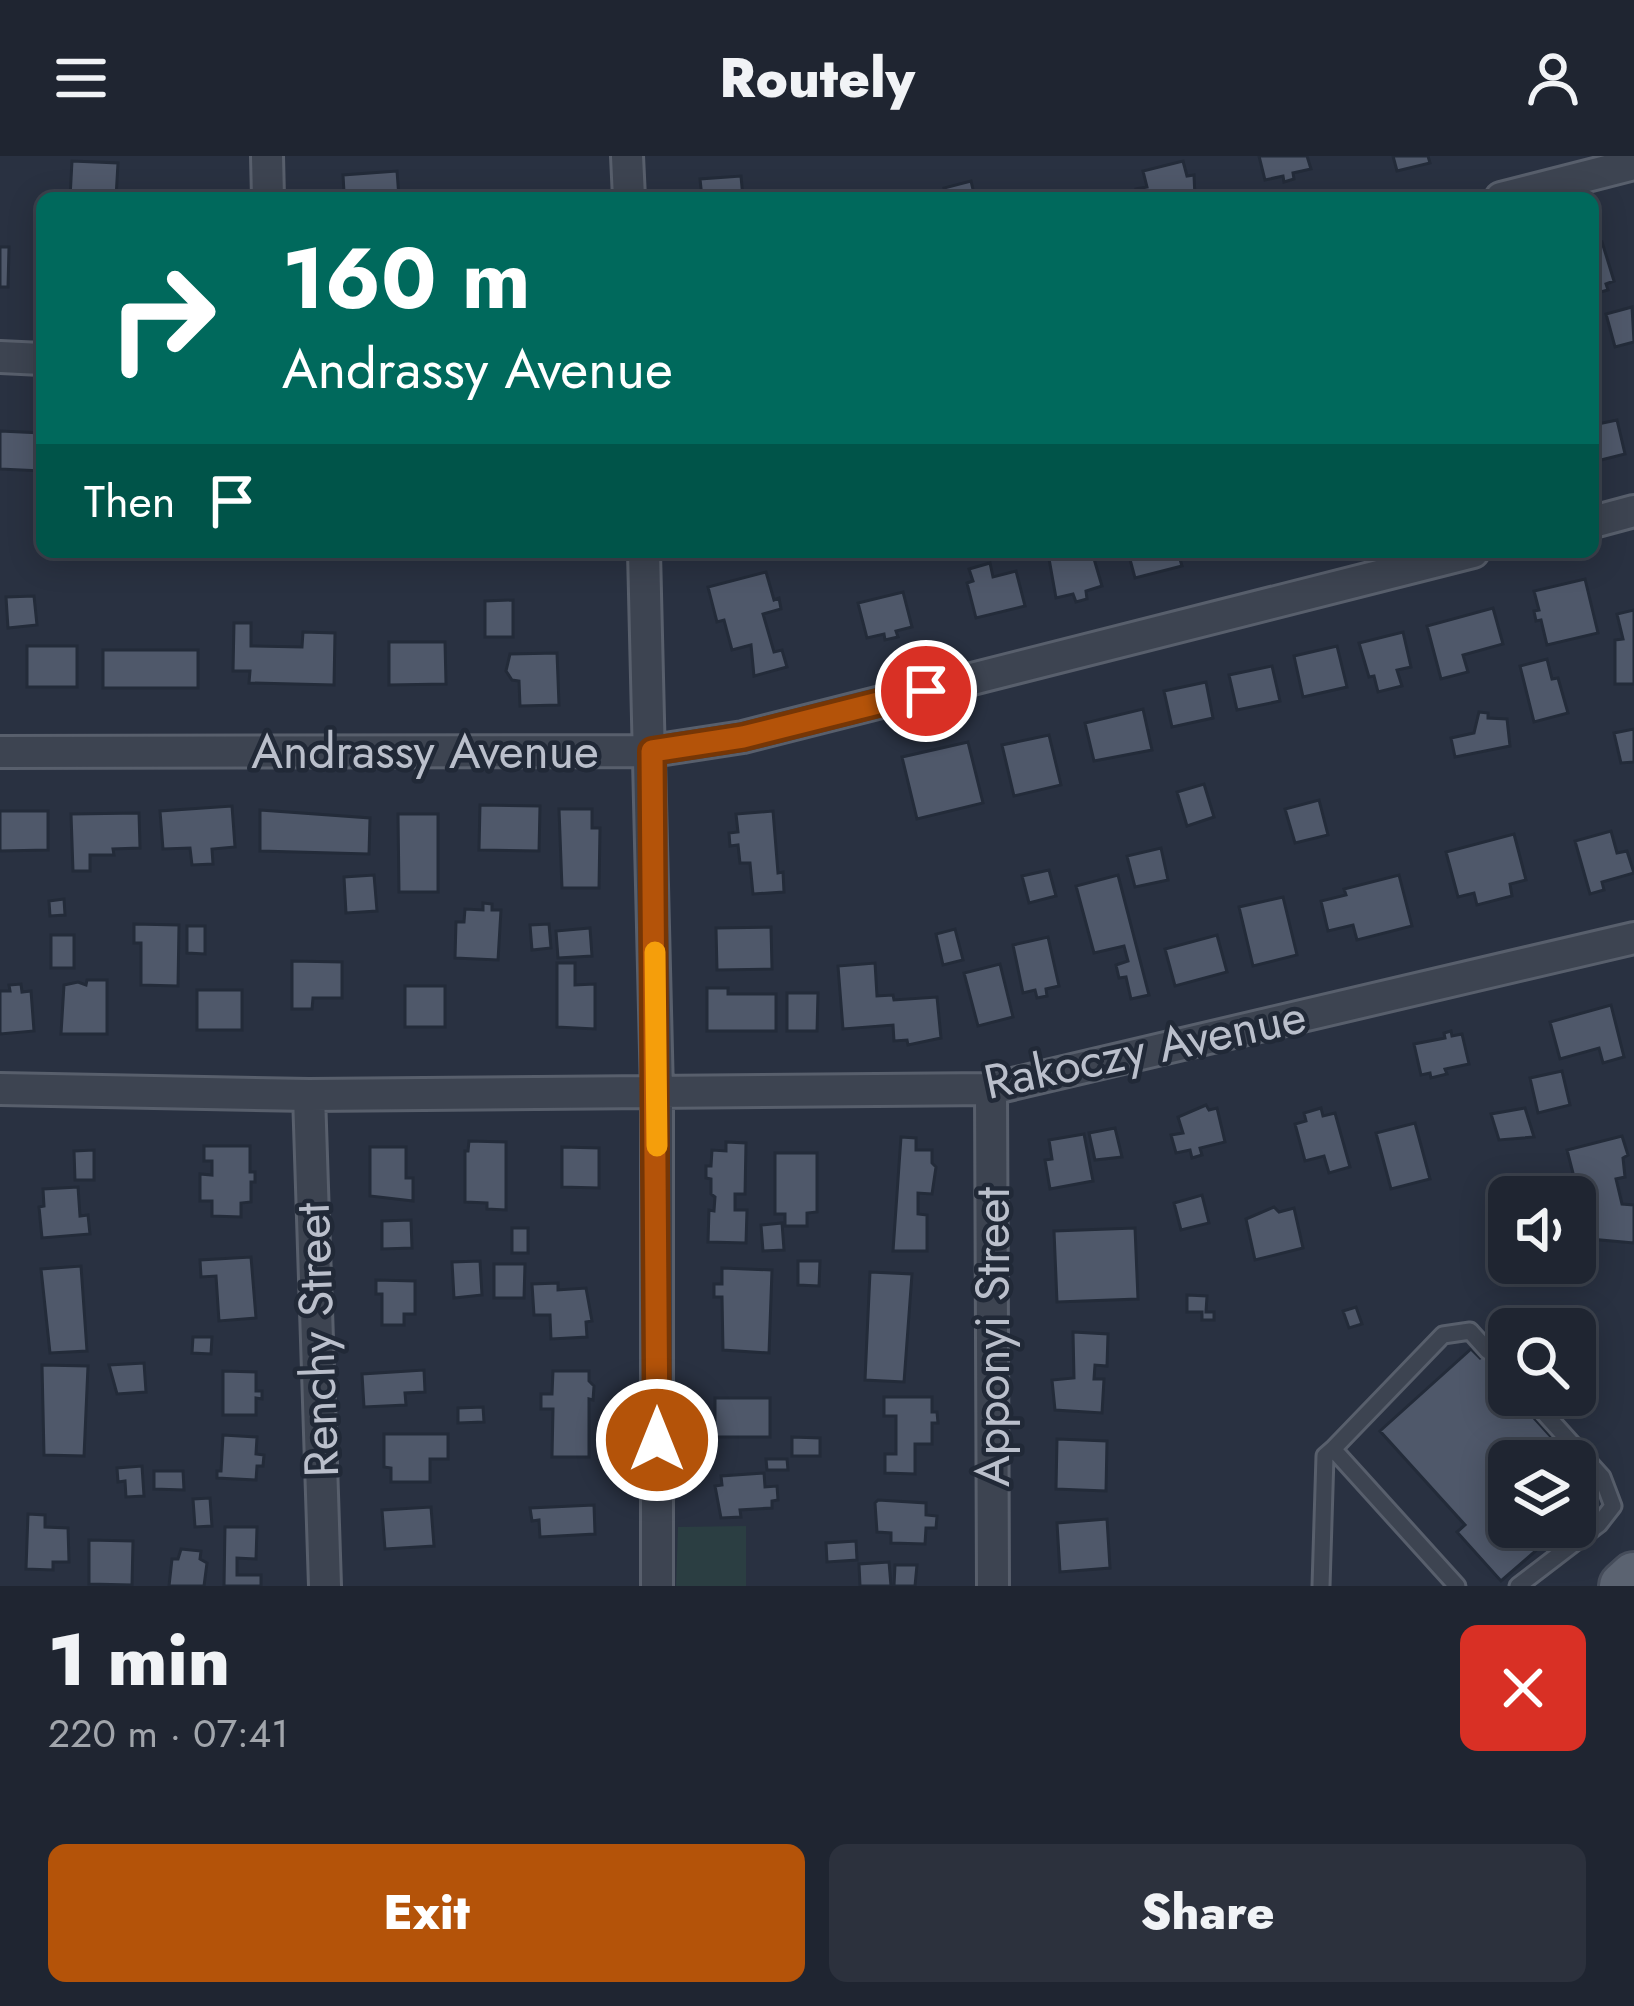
<!DOCTYPE html>
<html lang="en">
<head>
<meta charset="utf-8">
<style>
	body { margin:0; font-family:Jost,sans-serif; background:#2c313d; color:#f1f3f6; height:100vh; display:flex; flex-direction:column; font-size:45px; white-space:nowrap }
	* { box-sizing:border-box; margin:0 }
	p { font-size:39px; color:#a1a5ab }
	.icon { flex:none; width:66px; height:66px; fill:none; stroke:currentColor; stroke-width:2; stroke-linecap:round; stroke-linejoin:round }
	.map { position:relative; height:1430px; overflow:hidden }
	.drawer { display:flex; flex-direction:column; background:#1f2531; flex:1 }
	.drawer>* { flex:none }
	.guide { position:absolute; left:36px; top:36px; width:1563px; height:366px; border-radius:18px; box-shadow:0 6px 30px #0003,0 0 0 3px #3c424d; background:#00695c; color:#fff; overflow:hidden }
	.controls { position:absolute; left:1488px; top:1020px; display:grid; gap:24px }
	.controls a { display:grid; place-items:center; width:108px; height:108px; border-radius:18px; background:#1f2531; box-shadow:0 6px 30px #0003,0 0 0 3px #3c424d; font-size:60px }
	.pin { position:absolute; display:grid; place-items:center; width:102px; height:102px; color:#fff; margin:-51px; border:6px solid #fff; border-radius:50%; box-shadow:0 3px 12px #0007 }
	.me { position:absolute; width:132px; margin:-66px; rotate:0deg; stroke-linejoin:round; filter:drop-shadow(0 0 9px #0008) }
	.turn { display:flex; align-items:center; gap:42px; height:252px; padding:0 48px; font-size:54px }
	.turn .icon { width:156px; height:156px; stroke-width:2.5 }
	.turn b { display:block; font-size:84px; line-height:102px }
	.then { display:flex; align-items:center; height:114px; padding:0 48px; background:#0003; gap:24px; font-size:45px }
	.round { display:grid; place-items:center; flex:none; width:126px; height:126px; border-radius:18px; background:#2c313d }
	.summary { display:flex; align-items:center; justify-content:space-between; height:204px; padding:0 48px }
	h1 { font-size:72px; font-weight:800; line-height:90px }
	.button { display:flex; gap:24px; margin-top:auto; padding:24px 48px }
	.button a { flex:1; height:138px; border-radius:18px; background:#b45309; color:#fff; font-size:48px; font-weight:800; line-height:138px; text-align:center }
	.button a+a { background:#2c313d; color:#f1f3f6 }
	header { display:flex; justify-content:space-between; align-items:center; height:156px; padding:0 48px; background:#1f2531; font-size:54px; font-weight:800 }
	.map>svg:first-child { display:block }
</style>
</head>
<body>
<header><svg class="icon" aria-label="menu" viewBox="0 0 24 24"><path d="M4 6h16M4 12h16M4 18h16"/></svg>Routely<svg class="icon" aria-label="person" viewBox="0 0 24 24"><circle cx="12" cy="8" r="4"/><path d="M4 21q1-7 8-7t8 7"/></svg></header>
<div class="map">
<svg width="1634" height="1430" viewBox="0 0 1634 1430">
	<rect width="100%" height="100%" fill="#293141"/>
	<path fill="#2b3e42" d="M746 1370V1430H676L678 1371Z"/>
	<path fill="#4f586a" stroke="#232b39" stroke-width="3" d="M1259 0H1307L1311 13 1293 17 1294 23 1284 26 1283 20 1265 24Z
		M1393 0H1428L1430 7 1397 15Z
		M72 5 118 7 116 42H70Z
		M1183 5 1187 20 1194 19 1195 42H1138L1136 33 1147 31 1143 15Z
		M397 15 399 42H340V36H344L343 19Z
		M741 20 743 42H702L700 23Z
		M971 25 975 42H946L944 32Z
		M577 36V42H510L509 39Z
		M1602 86 1614 125 1606 128 1608 134 1593 138V88Z
		M0 91H9L8 131H0Z
		M1632 151 1634 186 1615 191 1606 158Z
		M1617 264 1625 298 1593 306V269Z
		M0 275 42 277V315L0 313Z
		M1092 396 1102 430 1086 435 1087 443 1076 446 1073 438 1056 442 1048 397Z
		M1128 396H1178L1182 410 1135 422Z
		M990 407 993 421 1016 415 1025 450 976 462 967 427 973 425 969 413Z
		M766 416 774 444 779 442 781 453 763 458 774 496 782 494 787 511 754 520 751 489 732 494 724 464 717 466 708 431Z
		M1585 423 1598 477 1547 489 1541 464 1536 465 1534 455 1539 454 1534 435Z
		M903 436 912 471 896 475 898 481 885 484 884 478 867 482 858 447Z
		M34 440 37 469 8 472 6 441Z
		M513 444V481H485V445Z
		M1493 452 1503 488 1463 499 1468 516 1441 523 1427 470Z
		M1634 454V528H1615V484L1623 483 1617 458Z
		M234 467H251V490L302 491 303 476 335 477 334 529 249 527 250 515H233Z
		M1403 476 1411 511 1397 514 1402 530 1378 536 1374 520 1369 521 1359 487Z
		M389 486H445L446 528 389 529Z
		M27 490H77V531H27Z
		M1337 490 1347 531 1303 541 1294 500Z
		M103 494H198V532H103Z
		M557 497 559 549 520 550 519 525 512 524 506 515 510 498Z
		M1547 503 1552 523 1558 522 1568 557 1534 566 1520 510Z
		M1272 510 1280 545 1237 554 1229 519Z
		M1206 526 1213 562 1172 571 1164 535Z
		M1143 553 1152 594 1094 605 1085 567Z
		M1479 556 1488 557V562L1507 563 1510 590 1455 601 1451 582 1474 577Z
		M1634 573V606L1621 607 1614 577Z
		M1049 579 1061 629 1014 640 1002 589Z
		M968 586 983 647 917 663 902 601Z
		M1204 628 1214 661 1187 670 1177 636Z
		M1319 644 1328 679 1295 687 1285 653Z
		M480 649 540 650 539 695 479 694Z
		M232 650 235 691 212 693 213 708 192 709 190 692 163 693 160 655Z
		M559 653H592V672H600L599 732H562Z
		M260 654 370 662 369 698 260 695Z
		M0 655H48V694L0 695Z
		M773 655 778 717 783 716 784 736 753 738 750 707H740L738 689 730 690 729 677 738 676 736 658Z
		M139 657 140 692 113 693 114 699H90V715H73L71 658Z
		M398 658H438V736H399Z
		M1611 675 1617 697 1627 695 1634 717 1602 726 1604 734 1590 738 1575 685Z
		M1514 678 1526 724 1510 728 1512 740 1477 749 1474 737 1458 741 1446 696Z
		M1161 692 1168 724 1135 731 1127 700Z
		M1049 714 1056 740 1029 747 1022 720Z
		M374 719 377 755 346 757 344 721Z
		M1118 719 1149 839 1131 843 1126 821 1119 822 1116 809 1128 805 1124 790 1094 797 1076 730Z
		M1399 719 1412 770 1357 784 1353 769 1328 775 1321 745 1346 739 1344 733Z
		M1283 741 1297 799 1253 810 1239 751Z
		M64 743 65 759 50 760 49 745Z
		M483 747 492 748V754H501L498 804 455 802 456 766H464L465 753 483 754Z
		M134 768 179 769 178 830 141 829V787H134Z
		M549 768 551 792 532 794 530 769Z
		M187 770H205V798L187 797Z
		M771 771 772 813 717 814 716 772Z
		M590 772 592 800 558 802 556 775Z
		M955 773 963 804 943 809 936 778Z
		M51 779H74V812H51Z
		M1217 779 1227 816 1175 830 1165 793Z
		M1048 781 1059 830 1046 833 1047 840 1037 842 1035 834 1023 837 1013 789Z
		M292 805 342 806V842H313L312 853H292Z
		M557 807H575V829L595 828V873L557 871Z
		M875 807 877 840 893 839 894 844 937 841 941 882 908 889 907 884 894 885 893 869 843 873 838 810Z
		M1000 808 1013 861 978 870 964 817Z
		M87 824H107V878H61L64 829 78 826 86 829Z
		M21 828 22 836 31 835 34 875 0 878V835H10L9 829Z
		M405 830H445V871H405Z
		M707 832H728V838H776V875H707Z
		M197 834H242V874H197Z
		M787 837H818L817 875H787Z
		M1611 849 1624 901 1603 907 1599 892 1560 903 1550 866Z
		M1451 875 1452 880 1462 878 1469 908 1445 913 1447 918 1431 922 1430 917 1421 919 1414 888 1445 882 1444 877Z
		M1562 915 1570 949 1538 957 1530 922Z
		M1206 949 1209 954 1217 952 1225 986 1200 992 1202 999 1192 1002 1190 994 1176 997 1171 979 1183 977 1178 961Z
		M1321 952 1323 960 1335 957 1350 1011 1329 1017 1324 1000 1305 1005 1295 968 1306 965 1304 957Z
		M1525 952 1534 981 1499 984 1491 958Z
		M1415 967 1430 1023 1391 1033 1376 977Z
		M1115 972 1122 1001 1095 1004 1089 977Z
		M1084 978 1093 1025 1050 1033 1045 1004 1052 1003 1049 984Z
		M1622 980 1628 999 1623 1002 1625 1021 1616 1023 1622 1048 1634 1049V1087L1590 1083 1567 994Z
		M901 981 916 982V994H932V1007L936 1011 932 1038 918 1037V1058L927 1059V1095H893Z
		M469 985 506 986V1054L487 1053V1047L465 1046V995H468Z
		M726 986 746 987 745 1038H735V1054H747L746 1087 708 1086 709 1054 714 1055 715 1041 711 1038V1023L706 1022V1010H711L712 994 726 995Z
		M204 990H250V1016H255V1026H251V1046L241 1047V1061L212 1060V1045H200V1018L212 1019V1005H204Z
		M370 991H406V1022H413V1045L370 1040Z
		M562 991 599 992V1032L562 1031Z
		M94 994V1024H75L74 995Z
		M775 997H817V1056L807 1057V1070H785V1058H775Z
		M78 1031 80 1060 88 1059 90 1078 42 1082 39 1051 44 1050 43 1033Z
		M1202 1039 1209 1067 1181 1074 1174 1047Z
		M1274 1051 1279 1056 1294 1052 1303 1092 1255 1104 1246 1063Z
		M411 1064 412 1092 382 1093V1065Z
		M782 1067 784 1094 763 1095 761 1069Z
		M512 1072H528V1097H512Z
		M1135 1072 1138 1143 1057 1146 1054 1075Z
		M251 1101 256 1162 219 1165 216 1120 201 1121 200 1104Z
		M480 1105 482 1139 454 1142 452 1106Z
		M798 1105H820L819 1130 798 1129Z
		M494 1108H525L524 1142H494Z
		M81 1110 87 1195 50 1197 41 1113Z
		M722 1112 772 1114 769 1197 723 1194 722 1141H714V1128H722Z
		M870 1116 912 1118 904 1226 865 1224Z
		M376 1124 415 1125V1158H404V1169H382V1138H376Z
		M558 1127V1134L586 1132 592 1165 586 1166 587 1181 551 1183 550 1159H534L532 1128Z
		M1187 1139 1207 1140 1206 1156H1214V1164H1202V1156H1187Z
		M1356 1151 1362 1168 1349 1172 1343 1155Z
		M1073 1176 1108 1178 1107 1210 1095 1209 1094 1223H1104L1102 1257 1055 1254 1052 1224 1074 1222Z
		M193 1181H212L211 1198 192 1197Z
		M1496 1188 1509 1204 1494 1218 1573 1305H1509V1371H1548L1555 1378 1501 1425 1457 1376 1465 1369 1380 1275 1471 1193 1480 1202Z
		M144 1207 146 1236 117 1238 109 1209Z
		M42 1209 88 1210 84 1300 44 1299Z
		M424 1214 425 1236 405 1237 406 1249 364 1251 362 1218Z
		M223 1215 256 1216V1235H262V1243L256 1242V1259H223Z
		M553 1215H589V1225L594 1230 593 1244 589 1243V1301H552L553 1253H541V1238H552Z
		M884 1241H932V1256H937L938 1267H932V1288H915V1318L885 1317V1298H896V1260H884Z
		M715 1242H770V1281H715Z
		M483 1251 484 1266 458 1267V1252Z
		M384 1278H448V1303H430V1326H391V1312L384 1311Z
		M223 1279 257 1281 256 1298 264 1299 263 1310H257L256 1324 217 1322V1315H221Z
		M792 1281 820 1282V1300H792Z
		M1057 1283 1107 1285 1106 1335 1056 1333Z
		M766 1303H787L788 1314H767Z
		M1575 1307 1595 1329 1575 1347Z
		M142 1310 144 1340 126 1341 125 1325 118 1326 117 1312Z
		M154 1315H183L184 1334 154 1333Z
		M764 1317 765 1331 777 1330 778 1344 772 1345V1352L740 1354 741 1361 721 1362 715 1330 722 1329 721 1320Z
		M210 1342 212 1370 195 1371 193 1343Z
		M878 1344 926 1347V1359L937 1360 936 1372H926L925 1388 891 1387V1377L877 1376 875 1347Z
		M594 1349 595 1378 540 1381 539 1364 532 1365 530 1352Z
		M431 1351 434 1390 385 1393 382 1354Z
		M28 1358 45 1359V1371L68 1372 69 1406H53V1414L26 1413Z
		M1107 1363 1110 1412 1060 1416 1057 1367Z
		M225 1371H257L256 1403 237 1402V1419H261V1430H224Z
		M89 1384 133 1385 132 1429 89 1428Z
		M856 1385 857 1404 827 1406 826 1387Z
		M181 1393 201 1395 200 1403 207 1407 204 1430H169L172 1403H178Z
		M889 1406 891 1430H860L859 1408Z
		M895 1409H917L915 1430H894Z"/>
	<g fill="none" stroke-linecap="round" stroke-linejoin="round">
		<defs>
			<path id="service" d="M1502 1210 1509 1218
				M1333 1293 1443 1179 1470 1175 1488 1195
				M1321 1430 1325 1300 1333 1293 1457 1430
				M1518 1430 1599 1368 1613 1350 1602 1321 1528 1239"/>
			<path id="minor" d="M267 0 268 42
				M627 0 629 42
				M1501 42 1634 8
				M0 201 42 203
				M1593 366 1634 355
				M644 396 657 937V1430
				M0 596 652 595 743 581 1473 396
				M0 933 309 939 991 933 1634 782
				M991 933 993 1430
				M309 939 325 1430"/>
			<path id="primary" d="M1624 1430 1634 1421"/>
		</defs>
		<use href="#service" stroke="#585f6c" stroke-width="21"/>
		<use href="#minor" stroke="#585f6c" stroke-width="36"/>
		<use href="#primary" stroke="#464d5b" stroke-width="54"/>
		<use href="#service" stroke="#3d4451" stroke-width="15"/>
		<use href="#minor" stroke="#3d4451" stroke-width="30"/>
		<use href="#primary" stroke="#5b6371" stroke-width="48"/>
	</g>
	<g fill="none" stroke-linecap="round" stroke-linejoin="round">
		<defs>
			<path id="route" d="M657 1284 652 595 743 581 926 535"/>
		</defs>
		<use href="#route" stroke="#753606" stroke-width="30"/>
		<use href="#route" stroke="#b45309" stroke-width="21"/>
		<path stroke="#f59e0b" stroke-width="21" d="M655 796 657 990"/>
	</g>
	<g text-anchor="middle" dominant-baseline="central" stroke-width="9" stroke-linejoin="round" paint-order="stroke">
		<g font-size="48" fill="#babfcb" stroke="#212937">
			<text x="425" y="595">Andrassy Avenue</text>
			<text transform="translate(1145 893) rotate(-12)">Rakoczy Avenue</text>
			<text transform="translate(992 1181) rotate(-90)">Apponyi Street</text>
			<text transform="translate(317 1184) rotate(-92)">Renchy Street</text>
		</g>
	</g>
</svg>
<div class="controls">
<a><svg class="icon" aria-label="sound" viewBox="0 0 24 24"><path d="M4 9h4l5-4v14l-5-4H4zM17 9q2 3 0 6"/></svg></a>
<a><svg class="icon" aria-label="search" viewBox="0 0 24 24"><circle cx="10" cy="10" r="6"/><path d="M15 15l6 6"/></svg></a>
<a><svg class="icon" aria-label="layers" viewBox="0 0 24 24"><path d="M12 4l9 5-9 5-9-5zM3 14l9 5 9-5"/></svg></a>
</div>
<div class="pin" style="left:926px;top:535px;background:#d93025"><svg class="icon" aria-label="arrive" viewBox="0 0 24 24"><path d="M6 21V4h12l-3 4 3 4H6"/></svg></div>
<svg class="me" style="left:657px;top:1284px" viewBox="-20 -20 40 40"><circle r="17" fill="#b45309" stroke="#fff" stroke-width="3"/><path d="M0-11L8 9 0 5-8 9z" fill="#fff"/></svg>
<div class="guide">
<div class="turn"><svg class="icon" aria-label="right" viewBox="0 0 24 24"><path d="M7 20v-9h11M14 6l5 5-5 5"/></svg><div><b>160 m</b>Andrassy Avenue</div></div>
<div class="then">Then<svg class="icon" aria-label="arrive" viewBox="0 0 24 24"><path d="M6 21V4h12l-3 4 3 4H6"/></svg></div>
</div>
</div>
<section class="drawer">
<div class="summary"><div><h1>1 min</h1><p>220 m · 07:41</p></div><a class="round" style="background:#d93025;color:#fff"><svg class="icon" aria-label="close" viewBox="0 0 24 24"><path d="M6 6l12 12M18 6L6 18"/></svg></a></div>
<div class="button"><a>Exit</a><a>Share</a></div>
</section>
</body>
</html>
